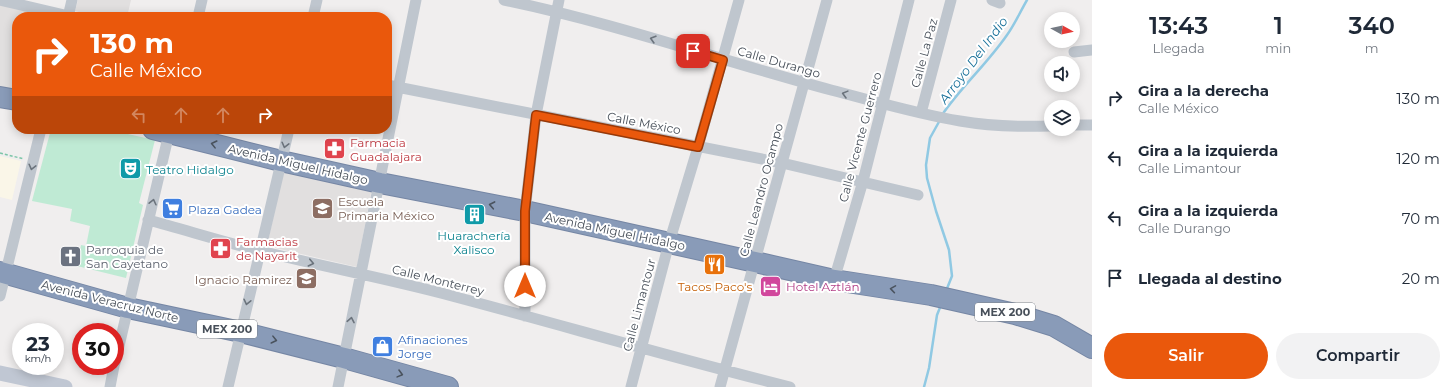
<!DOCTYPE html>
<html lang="es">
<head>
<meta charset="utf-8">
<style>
	body { margin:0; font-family:Montserrat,sans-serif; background:#f2f2f3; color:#1f2937; height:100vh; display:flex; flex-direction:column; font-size:15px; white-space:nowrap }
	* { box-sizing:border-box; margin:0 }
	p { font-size:13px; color:#747a83 }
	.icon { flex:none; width:22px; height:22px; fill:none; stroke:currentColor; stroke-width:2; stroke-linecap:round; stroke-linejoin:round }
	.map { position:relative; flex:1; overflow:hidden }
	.panel { display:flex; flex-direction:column; background:#fff; width:360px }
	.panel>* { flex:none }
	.banner { position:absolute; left:12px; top:12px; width:380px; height:122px; border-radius:16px; box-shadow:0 2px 10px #0003; background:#ea580c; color:#fff; overflow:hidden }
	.needle { width:26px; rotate:98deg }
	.controls { position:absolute; left:1044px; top:12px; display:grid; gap:8px }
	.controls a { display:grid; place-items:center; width:36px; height:36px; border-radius:50%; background:#fff; box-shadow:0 2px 10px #0003; font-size:20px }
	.speed { position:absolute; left:12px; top:323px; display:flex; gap:8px; font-size:20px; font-weight:700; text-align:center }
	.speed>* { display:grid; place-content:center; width:52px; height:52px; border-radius:50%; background:#fff; box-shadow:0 2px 10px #0003; line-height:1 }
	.speed small { font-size:10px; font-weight:400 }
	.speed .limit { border:6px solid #d22; background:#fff; color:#111 }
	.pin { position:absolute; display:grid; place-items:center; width:34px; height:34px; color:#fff; margin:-17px; border-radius:8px; box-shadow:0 2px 6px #0006 }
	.me { position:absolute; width:44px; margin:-22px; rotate:0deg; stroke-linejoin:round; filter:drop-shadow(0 0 3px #0008) }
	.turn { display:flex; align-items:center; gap:14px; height:84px; padding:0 12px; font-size:18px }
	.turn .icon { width:52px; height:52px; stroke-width:2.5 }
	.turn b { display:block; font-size:28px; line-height:34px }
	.lanes { display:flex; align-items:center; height:38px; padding:0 12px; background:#0003; justify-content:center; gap:20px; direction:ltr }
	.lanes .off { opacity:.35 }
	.eta { display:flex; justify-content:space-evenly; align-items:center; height:68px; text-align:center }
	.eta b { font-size:24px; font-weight:600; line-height:28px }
	.button { display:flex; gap:8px; margin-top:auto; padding:8px 12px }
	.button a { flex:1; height:46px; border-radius:24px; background:#ea580c; color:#fff; font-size:16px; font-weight:600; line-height:46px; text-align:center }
	.button a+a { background:#f2f2f3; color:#1f2937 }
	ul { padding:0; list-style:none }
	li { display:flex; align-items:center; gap:12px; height:60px; padding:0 12px }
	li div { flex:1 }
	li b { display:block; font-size:15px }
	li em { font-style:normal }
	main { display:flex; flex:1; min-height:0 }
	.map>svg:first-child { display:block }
</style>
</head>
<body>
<main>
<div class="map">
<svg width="1092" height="387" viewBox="0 0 1092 387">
	<rect width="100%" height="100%" fill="#f0eeee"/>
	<path fill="#faf6e8" d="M0 156 21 161 12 200 0 197Z"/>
	<path fill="#e1dfdf" d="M78 0H131L127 17H99L75 11Z
		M0 5 58 17H17V94L0 90Z
		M284 169 372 188 357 267 267 246Z"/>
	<path fill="#bfead4" d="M51 129H105L155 140 139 203 143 205 126 278 77 266 81 245 86 246 90 226 70 221 72 209 32 201Z"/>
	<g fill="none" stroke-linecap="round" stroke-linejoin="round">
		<path stroke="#90c9e3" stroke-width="2.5" d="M942 115C961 87 987 64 1007 35 1015 24 1020 12 1027 0
			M940 120 930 138 926 165 927 178 936 211 949 250 952 276 946 291
			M924 387 929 368 937 315 941 305"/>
		<defs>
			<path id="highway" d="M0 97 17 100
				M153 129 281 161 380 183 525 211 755 262 834 280 931 295 1015 314 1054 326 1092 348
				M0 272 128 308 241 332 344 358 448 387"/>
		</defs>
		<use href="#highway" stroke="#7586a4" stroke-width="22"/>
		<path stroke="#7bc5a8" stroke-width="1.5" stroke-dasharray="3 2" stroke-linecap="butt" d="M0 153 24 159"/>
		<path stroke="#bfc6ce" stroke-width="11" d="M0 0 73 17
			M504 0C615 23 722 61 831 90 874 101 917 114 960 121 989 126 1022 127 1051 126
			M992 0 1000 3
			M68 17 72 0
			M198 17 202 0
			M313 17 317 0
			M1074 52 1092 50
			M387 85 782 163 918 195
			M921 113 951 0
			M1073 125H1092
			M148 220C186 230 223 242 261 251 324 267 389 279 452 296 565 326 677 359 790 387
			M834 280 863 181 909 0
			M0 296 41 129
			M525 316V211L536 115 559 0
			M115 363 170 129
			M110 387 114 366
			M228 387 289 129
			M338 387 416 0
			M631 387 669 243 698 147 739 0
			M720 387 827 0"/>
		<path stroke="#c0c7d3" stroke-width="15" d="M0 373 65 387"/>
		<use href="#highway" stroke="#899bb8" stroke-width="20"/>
	</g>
	<defs><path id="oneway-chevron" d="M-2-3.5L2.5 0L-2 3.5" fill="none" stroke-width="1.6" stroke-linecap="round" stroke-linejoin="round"/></defs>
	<g stroke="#6b737c">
		<use href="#oneway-chevron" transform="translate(653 39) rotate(-164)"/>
		<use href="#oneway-chevron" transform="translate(845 94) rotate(-165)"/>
		<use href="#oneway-chevron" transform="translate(285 145) rotate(104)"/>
		<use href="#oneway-chevron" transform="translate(32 167) rotate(104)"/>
		<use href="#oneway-chevron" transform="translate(153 202) rotate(-77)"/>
		<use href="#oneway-chevron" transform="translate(311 263) rotate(13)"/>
		<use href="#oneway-chevron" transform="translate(247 302) rotate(103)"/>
		<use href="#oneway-chevron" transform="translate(351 320) rotate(-79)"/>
	</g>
	<g stroke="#4a535e">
		<use href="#oneway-chevron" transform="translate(214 144) rotate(-166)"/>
		<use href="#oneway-chevron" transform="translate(492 205) rotate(-169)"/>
		<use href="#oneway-chevron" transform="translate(893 289) rotate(-171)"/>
		<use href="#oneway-chevron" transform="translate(274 340) rotate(14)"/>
		<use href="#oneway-chevron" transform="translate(400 374) rotate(15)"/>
	</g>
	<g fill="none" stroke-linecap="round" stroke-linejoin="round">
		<defs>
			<path id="route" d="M525 286V211L536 115 698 147 723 60 693 51"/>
		</defs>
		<use href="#route" stroke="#983908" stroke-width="10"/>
		<use href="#route" stroke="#ea580c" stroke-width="7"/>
	</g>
	<defs>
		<symbol id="pharmacy-square" viewBox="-11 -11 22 22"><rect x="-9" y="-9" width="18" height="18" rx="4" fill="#e0444e" stroke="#fff"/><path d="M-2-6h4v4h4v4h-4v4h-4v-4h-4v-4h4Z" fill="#fff"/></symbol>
		<symbol id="theatre-square" viewBox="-11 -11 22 22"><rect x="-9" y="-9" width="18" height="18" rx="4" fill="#0f9aa8" stroke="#fff"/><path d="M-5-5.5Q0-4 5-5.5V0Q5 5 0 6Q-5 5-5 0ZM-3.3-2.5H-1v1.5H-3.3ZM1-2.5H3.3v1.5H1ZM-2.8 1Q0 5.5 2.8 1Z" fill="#fff"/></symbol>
		<symbol id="school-square" viewBox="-11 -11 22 22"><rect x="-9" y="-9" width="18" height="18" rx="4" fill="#8d6e63" stroke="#fff"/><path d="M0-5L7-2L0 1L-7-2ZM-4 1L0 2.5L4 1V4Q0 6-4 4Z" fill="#fff"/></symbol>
		<symbol id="supermarket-square" viewBox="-11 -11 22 22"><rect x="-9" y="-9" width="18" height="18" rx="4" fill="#3f7fe0" stroke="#fff"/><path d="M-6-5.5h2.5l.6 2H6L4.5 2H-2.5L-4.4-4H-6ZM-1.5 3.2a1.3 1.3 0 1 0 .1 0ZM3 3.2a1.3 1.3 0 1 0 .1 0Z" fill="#fff"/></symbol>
		<symbol id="building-square" viewBox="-11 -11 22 22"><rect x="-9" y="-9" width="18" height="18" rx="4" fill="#0f9aa8" stroke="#fff"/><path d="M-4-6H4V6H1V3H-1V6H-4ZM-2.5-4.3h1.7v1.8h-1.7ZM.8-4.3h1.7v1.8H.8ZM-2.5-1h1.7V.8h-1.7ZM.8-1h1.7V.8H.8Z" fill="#fff"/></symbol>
		<symbol id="church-square" viewBox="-11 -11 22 22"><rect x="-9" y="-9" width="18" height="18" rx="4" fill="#6b7280" stroke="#fff"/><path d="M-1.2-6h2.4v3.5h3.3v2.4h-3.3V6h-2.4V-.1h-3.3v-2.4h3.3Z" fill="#fff"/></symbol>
		<symbol id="restaurant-square" viewBox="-11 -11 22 22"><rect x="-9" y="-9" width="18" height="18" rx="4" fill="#e8710a" stroke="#fff"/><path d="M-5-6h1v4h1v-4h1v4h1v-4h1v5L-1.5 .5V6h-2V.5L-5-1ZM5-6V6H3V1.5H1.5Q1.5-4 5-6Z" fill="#fff"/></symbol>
		<symbol id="hotel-square" viewBox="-11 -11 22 22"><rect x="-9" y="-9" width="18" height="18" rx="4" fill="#d1479c" stroke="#fff"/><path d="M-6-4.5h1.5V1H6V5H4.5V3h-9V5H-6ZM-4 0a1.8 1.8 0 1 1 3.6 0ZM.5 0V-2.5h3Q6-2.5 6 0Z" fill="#fff"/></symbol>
		<symbol id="shop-square" viewBox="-11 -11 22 22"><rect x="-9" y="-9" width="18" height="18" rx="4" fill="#3f7fe0" stroke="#fff"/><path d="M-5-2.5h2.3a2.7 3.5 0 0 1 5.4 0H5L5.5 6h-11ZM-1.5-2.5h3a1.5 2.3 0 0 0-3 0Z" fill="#fff"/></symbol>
	</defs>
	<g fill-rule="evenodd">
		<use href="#pharmacy-square" x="322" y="136" width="25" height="25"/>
		<use href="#theatre-square" x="118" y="156" width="25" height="25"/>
		<use href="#school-square" x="310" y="196" width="25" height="25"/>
		<use href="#supermarket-square" x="160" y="196" width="25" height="25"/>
		<use href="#building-square" x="462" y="202" width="25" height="25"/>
		<use href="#pharmacy-square" x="208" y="236" width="25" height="25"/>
		<use href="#church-square" x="58" y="244" width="25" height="25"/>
		<use href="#restaurant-square" x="702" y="252" width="25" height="25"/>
		<use href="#school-square" x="294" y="266" width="25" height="25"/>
		<use href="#hotel-square" x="758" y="274" width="25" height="25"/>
		<use href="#shop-square" x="370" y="334" width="25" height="25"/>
	</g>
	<g text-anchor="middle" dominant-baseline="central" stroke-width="4" stroke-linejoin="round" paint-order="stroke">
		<g fill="#fff" stroke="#7e848b" stroke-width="1">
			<rect x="975" y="303" width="60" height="18" rx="3"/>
			<rect x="197" y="320" width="60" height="18" rx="3"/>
		</g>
		<g font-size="11" font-weight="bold" fill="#474f59">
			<text x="1005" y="312">MEX 200</text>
			<text x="227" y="329">MEX 200</text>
		</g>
		<g font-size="12" fill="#474f59" stroke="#fff">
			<text transform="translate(924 53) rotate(-75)">Calle La Paz</text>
			<text transform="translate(779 62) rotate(16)">Calle Durango</text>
			<text transform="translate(644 123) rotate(11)">Calle México</text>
			<text transform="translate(860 137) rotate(-75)">Calle Vicente Guerrero</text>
			<text transform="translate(298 164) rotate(13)">Avenida Miguel Hidalgo</text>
			<text transform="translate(761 190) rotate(-75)">Calle Leandro Ocampo</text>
			<text transform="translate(615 231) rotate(12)">Avenida Miguel Hidalgo</text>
			<text transform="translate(438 280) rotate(14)">Calle Monterrey</text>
			<text transform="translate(110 301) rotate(14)">Avenida Veracruz Norte</text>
			<text transform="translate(639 305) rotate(-75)">Calle Limantour</text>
		</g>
		<g font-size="12" fill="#be3a42" stroke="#fff" text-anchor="start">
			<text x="350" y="142">Farmacia<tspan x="350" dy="14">Guadalajara</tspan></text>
			<text x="236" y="241">Farmacias<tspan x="236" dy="14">de Nayarit</tspan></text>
		</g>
		<g font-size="12" fill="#0d838f" stroke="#fff" text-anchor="start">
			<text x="146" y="169">Teatro Hidalgo</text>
			<text x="474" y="235" text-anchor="middle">Huarachería<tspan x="474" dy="14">Xalisco</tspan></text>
		</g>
		<g font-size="12" fill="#785e54" stroke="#fff" text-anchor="start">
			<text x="338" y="201">Escuela<tspan x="338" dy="14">Primaria México</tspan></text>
			<text x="292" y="279" text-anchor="end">Ignacio Ramirez</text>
		</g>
		<g font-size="12" fill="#366cbe" stroke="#fff" text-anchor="start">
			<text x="188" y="209">Plaza Gadea</text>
			<text x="398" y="339">Afinaciones<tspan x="398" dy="14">Jorge</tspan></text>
		</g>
		<g font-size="12" fill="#5b616d" stroke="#fff" text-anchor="start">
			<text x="86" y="249">Parroquia de<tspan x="86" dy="14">San Cayetano</tspan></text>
		</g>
		<g font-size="12" fill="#c56008" stroke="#fff">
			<text x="715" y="286">Tacos Paco's</text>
		</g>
		<g font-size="12" fill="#b23c85" stroke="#fff" text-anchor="start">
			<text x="786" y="286">Hotel Aztlán</text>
		</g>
		<g font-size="13" font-style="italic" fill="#19719a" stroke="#fff">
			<text transform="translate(973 60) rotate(-53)">Arroyo Del Indio</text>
		</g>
	</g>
</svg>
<div class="controls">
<a><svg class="needle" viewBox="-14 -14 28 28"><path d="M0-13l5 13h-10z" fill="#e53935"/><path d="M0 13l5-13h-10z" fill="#747a83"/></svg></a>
<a><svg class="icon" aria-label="sound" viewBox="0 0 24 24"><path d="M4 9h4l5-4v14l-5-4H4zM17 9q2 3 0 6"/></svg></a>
<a><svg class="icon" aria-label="layers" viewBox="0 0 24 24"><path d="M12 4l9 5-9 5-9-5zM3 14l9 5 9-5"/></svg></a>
</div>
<div class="speed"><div>23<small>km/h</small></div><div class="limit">30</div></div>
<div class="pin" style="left:693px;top:51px;background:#d93025"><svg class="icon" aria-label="arrive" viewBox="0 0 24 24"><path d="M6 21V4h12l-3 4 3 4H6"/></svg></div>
<svg class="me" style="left:525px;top:286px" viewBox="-20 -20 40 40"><circle r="19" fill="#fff"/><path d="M0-13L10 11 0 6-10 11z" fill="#ea580c"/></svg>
<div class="banner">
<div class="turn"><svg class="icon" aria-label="right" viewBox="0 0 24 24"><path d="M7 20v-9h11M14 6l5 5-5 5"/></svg><div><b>130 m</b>Calle México</div></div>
<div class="lanes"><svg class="icon off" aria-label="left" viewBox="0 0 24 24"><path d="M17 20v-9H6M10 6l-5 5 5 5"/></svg><svg class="icon off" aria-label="ahead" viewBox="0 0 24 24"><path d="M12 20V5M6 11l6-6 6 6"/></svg><svg class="icon off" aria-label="ahead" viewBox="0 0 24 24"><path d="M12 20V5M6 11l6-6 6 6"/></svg><svg class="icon" aria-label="right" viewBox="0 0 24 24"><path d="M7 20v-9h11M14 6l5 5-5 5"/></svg></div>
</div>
</div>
<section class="panel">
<div class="eta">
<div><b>13:43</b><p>Llegada</p></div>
<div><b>1</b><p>min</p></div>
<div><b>340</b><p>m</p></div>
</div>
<ul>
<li><svg class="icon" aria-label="right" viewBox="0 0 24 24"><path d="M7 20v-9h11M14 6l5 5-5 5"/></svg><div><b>Gira a la derecha</b><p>Calle México</p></div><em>130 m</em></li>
<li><svg class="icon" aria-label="left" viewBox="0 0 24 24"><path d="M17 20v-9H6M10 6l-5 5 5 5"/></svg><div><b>Gira a la izquierda</b><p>Calle Limantour</p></div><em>120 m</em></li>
<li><svg class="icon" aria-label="left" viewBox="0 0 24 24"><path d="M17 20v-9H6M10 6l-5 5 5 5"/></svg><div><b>Gira a la izquierda</b><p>Calle Durango</p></div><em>70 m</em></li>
<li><svg class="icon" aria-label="arrive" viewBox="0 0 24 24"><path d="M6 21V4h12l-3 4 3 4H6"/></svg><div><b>Llegada al destino</b></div><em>20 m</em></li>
</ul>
<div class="button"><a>Salir</a><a>Compartir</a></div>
</section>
</main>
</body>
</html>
